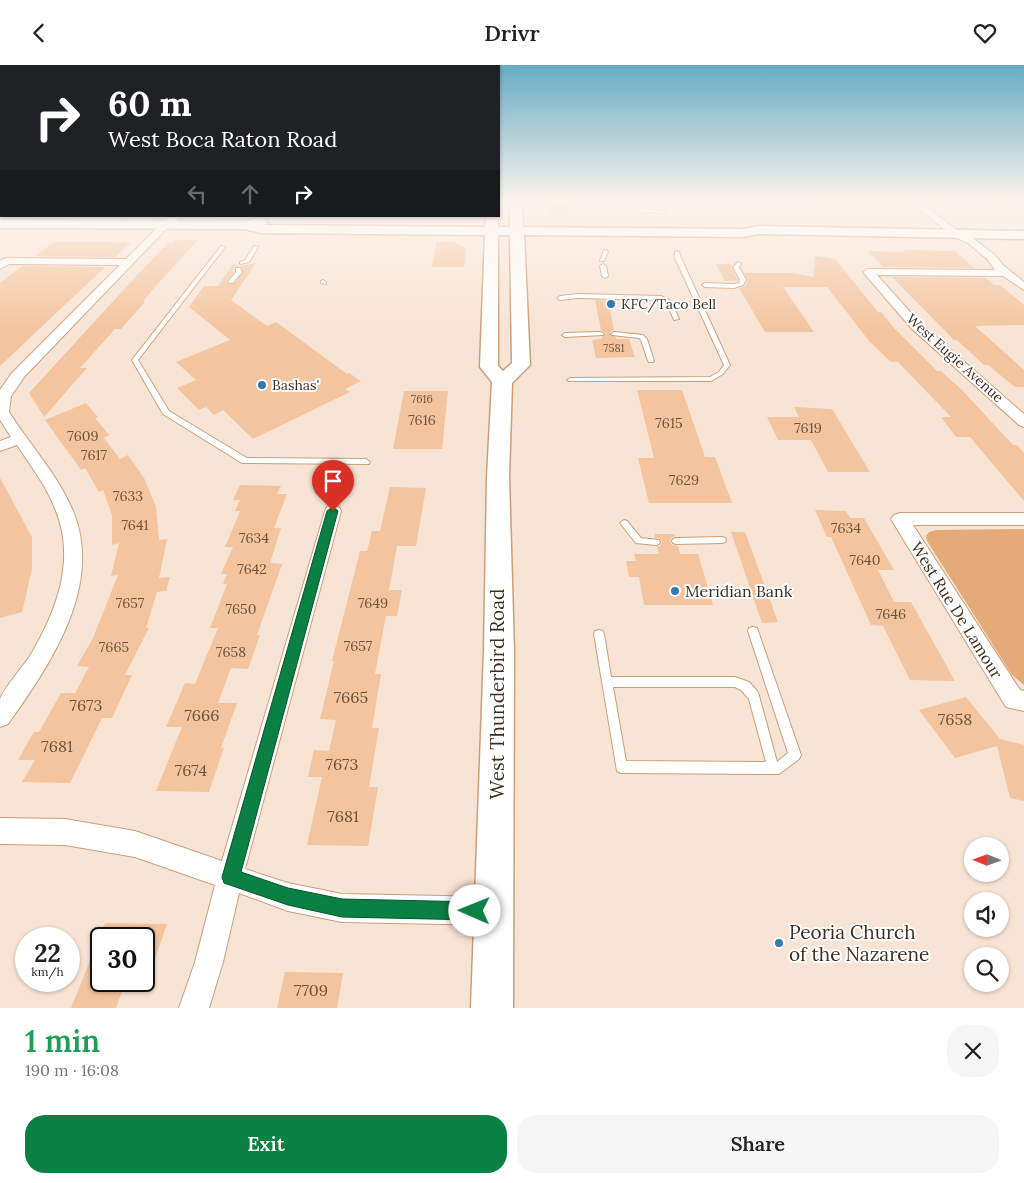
<!DOCTYPE html>
<html lang="en">
<head>
<meta charset="utf-8">
<style>
	body { margin:0; font-family:Lora,serif; background:#f6f6f6; color:#222; height:100vh; display:flex; flex-direction:column; font-size:19px; white-space:nowrap }
	* { box-sizing:border-box; margin:0 }
	p { font-size:16px; color:#767676 }
	.icon { flex:none; width:28px; height:28px; fill:none; stroke:currentColor; stroke-width:2; stroke-linecap:round; stroke-linejoin:round }
	.map { position:relative; height:943px; overflow:hidden }
	.sheet { display:flex; flex-direction:column; background:#fff; flex:1 }
	.sheet>* { flex:none }
	.top-card { position:absolute; left:0px; top:0px; width:500px; height:152px; box-shadow:0 1px 4px #0004; background:#202124; color:#fff; overflow:hidden }
	.needle { width:32px; rotate:271deg }
	.controls { position:absolute; left:964px; top:772px; display:grid; gap:10px }
	.controls a { display:grid; place-items:center; width:45px; height:45px; border-radius:50%; background:#fff; box-shadow:0 1px 4px #0004; font-size:25px }
	.speed { position:absolute; left:15px; top:862px; display:flex; gap:10px; font-size:25px; font-weight:700; text-align:center }
	.speed>* { display:grid; place-content:center; width:65px; height:65px; border-radius:50%; background:#fff; box-shadow:0 1px 4px #0004; line-height:1 }
	.speed small { font-size:12px; font-weight:400 }
	.speed .limit { border:2px solid #111; border-radius:8px; background:#fff; color:#111 }
	.pin { position:absolute; display:grid; place-items:center; width:42px; height:42px; color:#fff; margin:-51px -21px; border-radius:50% 50% 50% 0; rotate:-45deg; box-shadow:0 0 5px #0007 }
	.pin .icon { rotate:45deg }
	.me { position:absolute; width:55px; margin:-28px; rotate:271deg; stroke-linejoin:round; filter:drop-shadow(0 0 4px #0008) }
	.turn { display:flex; align-items:center; gap:18px; height:105px; padding:0 25px; font-size:22px }
	.turn .icon { width:65px; height:65px; stroke-width:2.5 }
	.turn b { display:block; font-size:35px; line-height:42px }
	.lanes { display:flex; align-items:center; height:48px; padding:0 25px; background:#0003; justify-content:center; gap:25px; direction:ltr }
	.lanes .off { opacity:.35 }
	.round { display:grid; place-items:center; flex:none; width:52px; height:52px; border-radius:20px; background:#f6f6f6 }
	.head { display:flex; align-items:center; justify-content:space-between; height:85px; padding:0 25px }
	h1 { font-size:30px; font-weight:600; line-height:38px; color:#1e9e55 }
	.primary-button { display:flex; gap:10px; margin-top:auto; padding:10px 25px }
	.primary-button a { flex:1; height:58px; border-radius:20px; background:#0b8043; color:#fff; font-size:20px; font-weight:600; line-height:58px; text-align:center }
	.primary-button a+a { background:#f6f6f6; color:#222 }
	header { display:flex; justify-content:space-between; align-items:center; height:65px; padding:0 25px; background:#fff; font-size:22px; font-weight:600 }
	.map>svg:first-child { display:block }
</style>
</head>
<body>
<header><svg class="icon" aria-label="back" viewBox="0 0 24 24"><path d="M15 5l-7 7 7 7"/></svg>Drivr<svg class="icon" aria-label="heart" viewBox="0 0 24 24"><path d="M12 20l-8-8c-3-5 5-10 8-4 3-6 11-1 8 4z"/></svg></header>
<div class="map">
<svg width="1024" height="943" viewBox="0 0 1024 943">
	<rect width="100%" height="100%" fill="#f8e4d5"/>
	<path fill="#e4aa78" d="M1024 464V620L1012 610 927 476 926 471 929 467 936 465Z"/>
	<path fill="#f3c49d" fill-rule="evenodd" d="M548 135H567L569 149H549Z
		M176 175H198L154 223 143 237H145L121 264H115L80 303H87L44 352 29 328 140 207 168 178H172Z
		M54 177H108L131 178 115 192 35 191Z
		M437 177H453L466 183 464 202H432Z
		M904 185 955 186 974 203 883 202 868 186 906 187Z
		M815 191 835 194 878 247H881L894 263 937 306H941L962 325 1013 380H1017L1024 388V436L970 372H956L941 352H951L898 297H891L870 277 827 222H783L814 267H765L739 223 745 221 748 216 744 208H793L813 212Z
		M234 198 240 201 256 198 231 235 267 261 276 257 347 309 349 308 361 316 345 324 350 327 253 374 223 345 214 350 206 342 199 345 177 323 196 315 176 297 230 275 189 242 204 221H218ZM240 201 243 208 234 219H228L227 216 234 206 235 202Z
		M716 199H730L738 216H725Z
		M22 201 105 202 0 301V218Z
		M892 212 986 213 994 220H1000L1024 240V260L975 261 1024 305V322H1015L988 300H984L957 275H954Z
		M595 235 608 236 614 265 610 267V270L616 272V274H629L635 292 596 293 592 275 602 274V272L606 269 601 265Z
		M637 325H682L705 392H715L732 438H649L638 393H654Z
		M404 326H448L442 384H393Z
		M86 338 98 352 95 353 109 370 104 373 120 394 128 390 144 413 156 442 159 475 167 474 159 513 170 512 166 526 157 527 146 563H149L125 610H132L112 653H102L70 718 22 717 35 695H18L34 667H39L61 628H75L89 602 77 601 93 573 118 510 111 511 119 478 112 480V450L103 425 99 427 85 403 81 405 45 355Z
		M794 342 832 344 870 407H828L811 375H778L767 352H799Z
		M0 413 32 472V504L22 547 0 553Z
		M240 420 281 421 277 429H287L274 463H281L270 498 282 499 257 570H260L248 604 231 603 218 638H237L221 683H224L209 727 156 726 182 662H166L185 618 195 619 218 563H210L227 519H223L227 509H221L233 482H225L240 446H235L240 435H233Z
		M390 422 426 423 416 481H397L389 525H402L397 551H386L375 609H381L372 663H379L369 722H378L368 781 307 780 322 712H308L314 685 329 686 336 655 320 654 334 596H332L360 486H367L372 466H380Z
		M815 445 846 446 850 453H864L894 505H878L894 537H911L955 616 910 615 883 561 871 560 831 472H827Z
		M731 467H745L778 557 762 558Z
		M654 469H674L675 471 671 473 670 477 672 480 678 481 680 489H698L713 540H644L639 512H629L626 496H636L634 489H659L657 482 661 480 662 476 659 473H655Z
		M966 632 1000 674 1024 680V736L1010 733 997 681 955 693 919 645Z
		M105 858 167 859 146 920 144 919V874H101V916H126L116 943H71Z
		M285 907 343 908 337 943H277Z"/>
	<g fill="none" stroke-linecap="round" stroke-linejoin="round">
		<defs>
			<path id="lane" d="M628 135H633L643 139 645 145 665 146 667 147 665 148 641 147 639 141Z
				M221 181 225 182 138 295 169 346 247 393 366 394 370 397 369 399 242 398 163 349 132 295Z
				M254 181 258 182 249 197 240 199V197L245 195Z
				M604 185 608 186 604 196H600Z
				M677 186 679 187 681 193 730 300 723 309 711 316H568L567 315 570 313 710 312 719 307 724 300 675 193V187Z
				M738 197 741 199 739 202 746 215 743 220 734 223 705 222 702 220 705 218 734 219 739 218 740 215 733 202Z
				M603 199 606 201 608 211 605 213 602 211 600 201Z
				M236 203H240L242 207 233 218H229L228 217 236 207Z
				M323 215 326 217V219L321 218V216Z
				M578 229 661 231 671 236 679 254 674 255 667 238 660 235 578 233 560 235 557 233 560 231Z
				M601 267 604 269 603 270 565 272 562 270 565 268Z
				M614 267 643 270 647 274 654 296 653 297H649L648 296 641 275 639 273 612 270 611 269Z
				M624 455 627 456 641 473 659 475 660 477 659 479 656 480 636 478 620 458Z
				M722 472 725 473 726 475 725 477 722 478 676 479 673 478 672 476 673 474 676 473Z
				M753 562 757 563 758 566 801 690 799 694 779 709 621 708 617 706 594 569 595 566 599 565 603 566 604 569 611 612H735L749 617 758 627 777 697 788 688 748 566 749 563ZM613 622H735L741 625 749 634 766 697 626 696Z"/>
			<path id="street" d="M806 135H1024V139L922 138 959 167 974 174 995 190 1003 200 1024 217V225L1003 211 877 210 920 258 1024 349V362L1019 360 912 264 863 207 868 204 995 205 987 194 968 178 953 171 912 138H810Z
				M172 151H182L169 161 25 311 11 331 9 347C30 380 58 410 73 446 104 521 50 600 8 659L0 662C0 653 0 643 0 635 1 627 24 600 30 591 56 547 76 496 56 446 47 422 31 401 17 380L0 386V376L11 372 0 355V325L11 309 120 200 9 199 0 204V196L6 193 126 194 163 157Z
				M333 440 339 442 341 446 245 804 288 818 342 829 494 832 504 836 508 846 504 856 494 860 342 857 288 846 239 828 223 897 209 943H179L195 897 215 820 135 792 65 780 0 779V753L65 754 135 766 222 796 325 446 327 442Z
				M900 448H1024V460H913L1020 625 1024 626V646L1006 642 891 454 894 450Z"/>
			<path id="secondary" d="M510 135H522L523 162 744 164 758 161 1024 166V174L758 169 744 172 524 170 530 300 512 318 509 412 514 586 513 943H471L484 586 487 412 492 317 480 302 485 170 261 168 245 164 0 163V155L245 156 261 153 268 157 265 160 485 162 486 151H498V162H510ZM498 170H510L512 298 503 306 498 301Z"/>
		</defs>
		<use href="#lane" stroke="#cb9e78" stroke-width="2"/>
		<use href="#street" stroke="#cb9e78" stroke-width="2"/>
		<use href="#secondary" stroke="#cb9e78" stroke-width="3"/>
		<use href="#lane" fill="#fff" fill-rule="evenodd"/>
		<use href="#street" fill="#fff" fill-rule="evenodd"/>
		<use href="#secondary" fill="#fff" fill-rule="evenodd"/>
	</g>
	<linearGradient id="sky" x2="0" y2="1"><stop stop-color="#67abc4"/><stop offset="0.51" stop-color="#fcf3ec"/><stop offset="1" stop-color="#fcf3ec" stop-opacity="0"/></linearGradient>
	<rect width="1024" height="267" fill="url(#sky)"/>
	<path fill="#0b8043" stroke="#07532c" d="M333 442 338 446 241 807 288 823 342 834 475 837 481 840 484 846 481 852 475 855 342 852 288 840 224 818 222 812 327 446Z"/>
	<g fill="#2f7caf" stroke="#fff" stroke-width="2">
		<circle cx="611" cy="239" r="5"/>
		<circle cx="262" cy="320" r="5"/>
		<circle cx="675" cy="526" r="5"/>
		<circle cx="779" cy="878" r="5"/>
	</g>
	<g text-anchor="middle" dominant-baseline="central" stroke-width="4" stroke-linejoin="round" paint-order="stroke">
		<g font-size="11" fill="#6c533d">
			<text x="614" y="283">7581</text>
			<text x="422" y="334">7616</text>
		</g>
		<g font-size="14" fill="#3f2d1d" stroke="#fff" text-anchor="start">
			<text x="621" y="239">KFC/Taco Bell</text>
			<text x="272" y="320">Bashas'</text>
		</g>
		<g font-size="14" fill="#3f2d1d" stroke="#fff">
			<text transform="translate(955 293) rotate(42)">West Eugie Avenue</text>
		</g>
		<g font-size="14" fill="#6c533d">
			<text x="422" y="355">7616</text>
			<text x="669" y="358">7615</text>
			<text x="808" y="363">7619</text>
			<text x="83" y="371">7609</text>
			<text x="94" y="390">7617</text>
			<text x="684" y="415">7629</text>
			<text x="128" y="431">7633</text>
			<text x="135" y="460">7641</text>
			<text x="846" y="463">7634</text>
			<text x="254" y="473">7634</text>
			<text x="865" y="495">7640</text>
			<text x="252" y="504">7642</text>
			<text x="130" y="538">7657</text>
			<text x="373" y="538">7649</text>
			<text x="241" y="544">7650</text>
			<text x="891" y="549">7646</text>
			<text x="358" y="581">7657</text>
			<text x="114" y="582">7665</text>
			<text x="231" y="587">7658</text>
		</g>
		<g font-size="16" fill="#3f2d1d" stroke="#fff" text-anchor="start">
			<text x="685" y="526">Meridian Bank</text>
		</g>
		<g font-size="16" fill="#3f2d1d" stroke="#fff">
			<text transform="translate(957 545) rotate(58)">West Rue De Lamour</text>
		</g>
		<g font-size="16" fill="#6c533d">
			<text x="351" y="632">7665</text>
			<text x="86" y="640">7673</text>
			<text x="202" y="650">7666</text>
			<text x="955" y="654">7658</text>
			<text x="57" y="681">7681</text>
			<text x="342" y="699">7673</text>
			<text x="191" y="705">7674</text>
			<text x="343" y="751">7681</text>
			<text x="311" y="925">7709</text>
		</g>
		<g font-size="19" fill="#3f2d1d" stroke="#fff">
			<text transform="translate(497 629) rotate(-90)">West Thunderbird Road</text>
		</g>
		<g font-size="19" fill="#3f2d1d" stroke="#fff" text-anchor="start">
			<text x="789" y="867">Peoria Church<tspan x="789" dy="22">of the Nazarene</tspan></text>
		</g>
	</g>
</svg>
<div class="controls">
<a><svg class="needle" viewBox="-14 -14 28 28"><path d="M0-13l5 13h-10z" fill="#e53935"/><path d="M0 13l5-13h-10z" fill="#767676"/></svg></a>
<a><svg class="icon" aria-label="sound" viewBox="0 0 24 24"><path d="M4 9h4l5-4v14l-5-4H4zM17 9q2 3 0 6"/></svg></a>
<a><svg class="icon" aria-label="search" viewBox="0 0 24 24"><circle cx="10" cy="10" r="6"/><path d="M15 15l6 6"/></svg></a>
</div>
<div class="speed"><div>22<small>km/h</small></div><div class="limit">30</div></div>
<div class="pin" style="left:333px;top:446px;background:#d93025"><svg class="icon" aria-label="arrive" viewBox="0 0 24 24"><path d="M6 21V4h12l-3 4 3 4H6"/></svg></div>
<svg class="me" style="left:475px;top:846px" viewBox="-20 -20 40 40"><circle r="19" fill="#fff"/><path d="M0-13L10 11 0 6-10 11z" fill="#0b8043"/></svg>
<div class="top-card">
<div class="turn"><svg class="icon" aria-label="right" viewBox="0 0 24 24"><path d="M7 20v-9h11M14 6l5 5-5 5"/></svg><div><b>60 m</b>West Boca Raton Road</div></div>
<div class="lanes"><svg class="icon off" aria-label="left" viewBox="0 0 24 24"><path d="M17 20v-9H6M10 6l-5 5 5 5"/></svg><svg class="icon off" aria-label="ahead" viewBox="0 0 24 24"><path d="M12 20V5M6 11l6-6 6 6"/></svg><svg class="icon" aria-label="right" viewBox="0 0 24 24"><path d="M7 20v-9h11M14 6l5 5-5 5"/></svg></div>
</div>
</div>
<section class="sheet">
<div class="head"><div><h1>1 min</h1><p>190 m · 16:08</p></div><a class="round"><svg class="icon" aria-label="close" viewBox="0 0 24 24"><path d="M6 6l12 12M18 6L6 18"/></svg></a></div>
<div class="primary-button"><a>Exit</a><a>Share</a></div>
</section>
</body>
</html>
